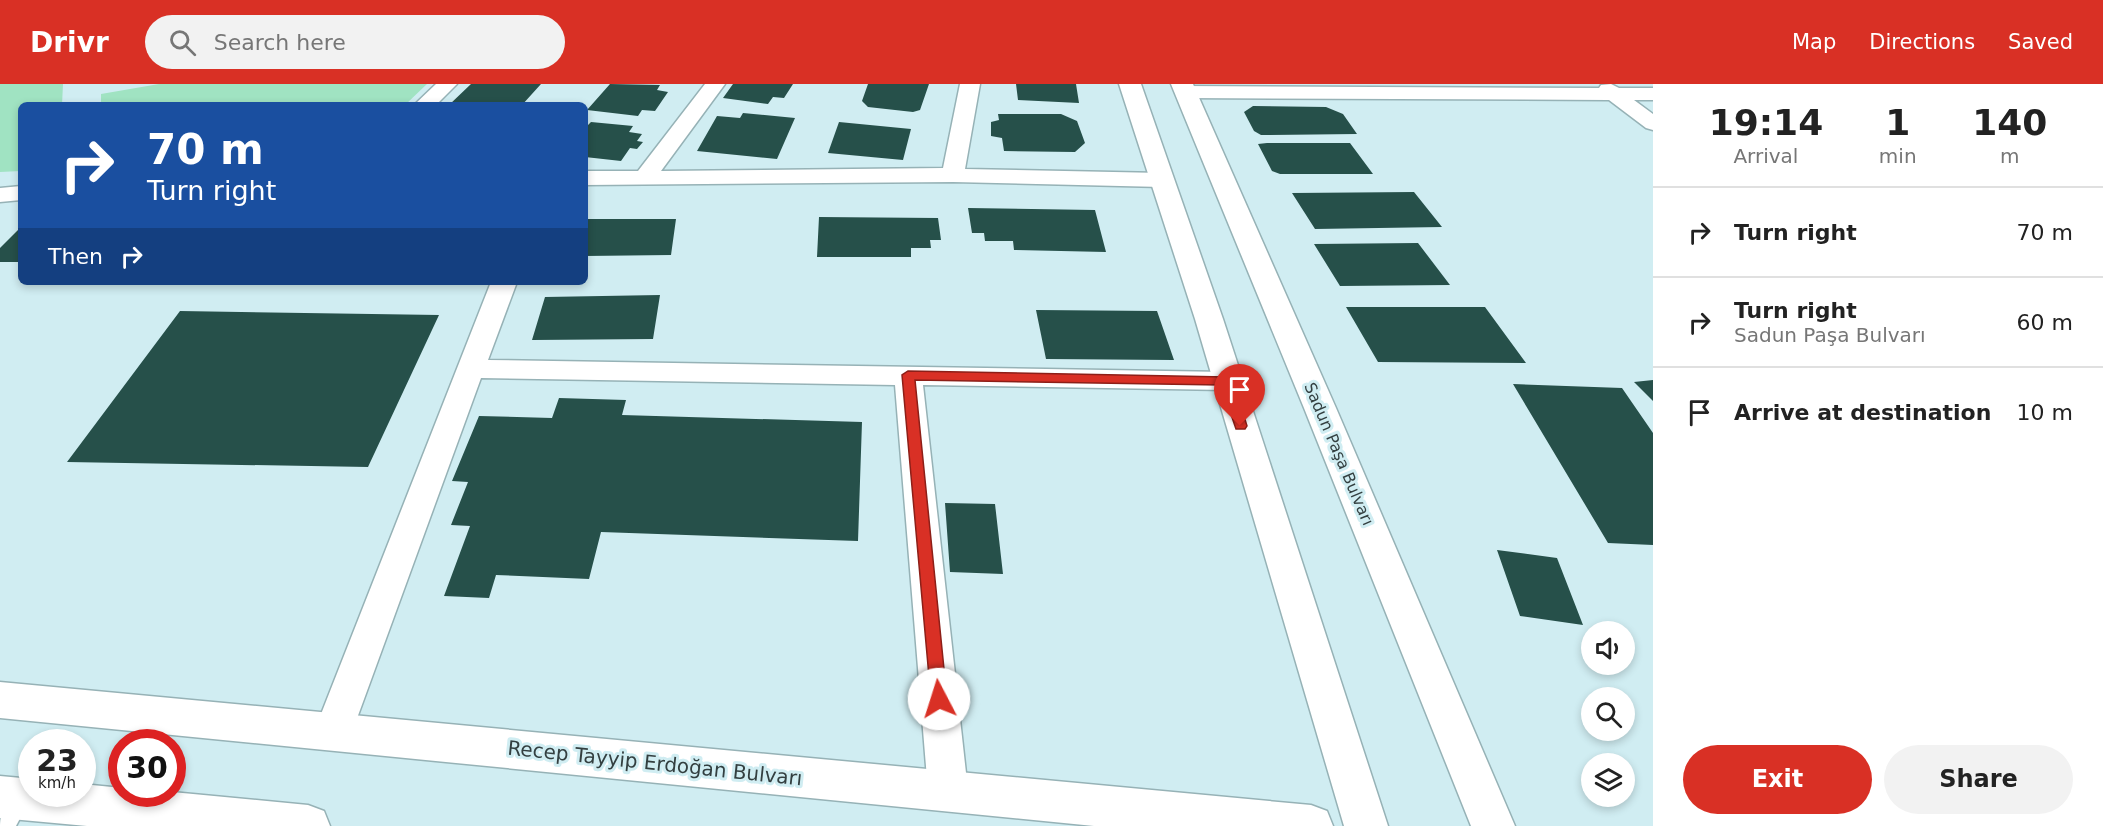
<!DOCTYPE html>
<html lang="en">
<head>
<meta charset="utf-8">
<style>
	body { margin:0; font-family:"DejaVu Sans",sans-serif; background:#f2f2f2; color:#222; height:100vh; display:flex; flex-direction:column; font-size:22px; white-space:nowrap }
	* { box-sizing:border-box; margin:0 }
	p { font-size:20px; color:#767676 }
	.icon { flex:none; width:33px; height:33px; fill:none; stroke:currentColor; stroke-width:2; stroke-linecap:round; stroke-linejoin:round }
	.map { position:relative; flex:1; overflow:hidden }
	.panel { display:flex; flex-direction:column; background:#fff; width:450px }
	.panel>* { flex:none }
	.hud { position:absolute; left:18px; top:18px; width:570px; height:183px; border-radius:9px; box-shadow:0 3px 9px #0003; background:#1a4fa0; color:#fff; overflow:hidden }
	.buttons { position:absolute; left:1581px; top:537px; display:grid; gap:12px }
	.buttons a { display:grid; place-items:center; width:54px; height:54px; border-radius:50%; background:#fff; box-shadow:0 3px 9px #0003; font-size:30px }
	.speed { position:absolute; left:18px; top:645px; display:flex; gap:12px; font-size:30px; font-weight:700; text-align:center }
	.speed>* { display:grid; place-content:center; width:78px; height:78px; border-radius:50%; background:#fff; box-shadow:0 3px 9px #0003; line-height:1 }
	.speed small { font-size:15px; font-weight:400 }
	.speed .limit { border:9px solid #d22; background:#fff; color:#111 }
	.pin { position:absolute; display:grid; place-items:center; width:51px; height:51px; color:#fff; margin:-62px -26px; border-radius:50% 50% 50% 0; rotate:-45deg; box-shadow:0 0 6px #0007 }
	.pin .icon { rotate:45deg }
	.me { position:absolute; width:66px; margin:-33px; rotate:355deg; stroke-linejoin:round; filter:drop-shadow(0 0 4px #0008) }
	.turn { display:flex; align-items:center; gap:21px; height:126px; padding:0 30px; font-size:27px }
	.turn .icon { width:78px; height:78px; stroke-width:2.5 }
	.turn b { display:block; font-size:42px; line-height:51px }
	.then { display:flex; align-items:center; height:57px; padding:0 30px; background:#0003; gap:12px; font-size:22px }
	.eta { display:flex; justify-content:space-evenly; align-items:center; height:102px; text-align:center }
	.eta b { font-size:36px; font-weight:600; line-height:42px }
	.primary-button { display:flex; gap:12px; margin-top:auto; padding:12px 30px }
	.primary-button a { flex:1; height:69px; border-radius:36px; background:#d93025; color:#fff; font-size:24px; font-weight:600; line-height:69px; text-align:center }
	.primary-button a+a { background:#f2f2f2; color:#222 }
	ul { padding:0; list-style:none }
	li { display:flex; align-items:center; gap:18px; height:90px; padding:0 30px; border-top:2px solid #e0e0e0 }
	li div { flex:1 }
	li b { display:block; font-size:22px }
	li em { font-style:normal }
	header { display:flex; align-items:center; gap:36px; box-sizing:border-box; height:84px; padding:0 30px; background:#d93025; color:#fff }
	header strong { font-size:28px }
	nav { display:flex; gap:33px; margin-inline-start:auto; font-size:21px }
	.search { width:420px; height:54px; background:#f2f2f2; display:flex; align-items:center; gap:15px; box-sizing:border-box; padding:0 21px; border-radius:33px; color:#767676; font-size:22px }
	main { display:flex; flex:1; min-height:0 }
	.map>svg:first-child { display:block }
</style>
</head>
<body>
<header>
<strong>Drivr</strong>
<div class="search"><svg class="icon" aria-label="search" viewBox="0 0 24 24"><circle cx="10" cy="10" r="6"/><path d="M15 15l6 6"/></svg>Search here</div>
<nav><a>Map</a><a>Directions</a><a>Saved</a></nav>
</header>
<main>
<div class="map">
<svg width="1653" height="742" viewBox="0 0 1653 742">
	<rect width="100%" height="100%" fill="#d0edf2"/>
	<path fill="#a0e3c2" d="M0 0H63L62 21H21V87L0 88Z
		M159 0H427L405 21H101V10Z"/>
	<path fill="#26504a" d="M471 0H541L522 21H449Z
		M610 0 660 1 657 6 668 8 655 27 642 26 638 32 587 26Z
		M733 0H793L784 14 773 13 768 20 723 14Z
		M868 0H929L920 26 913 28 868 23 862 17Z
		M1016 0H1076L1079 19 1018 16Z
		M1253 22 1326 23 1343 30 1357 50 1261 51 1254 47 1244 28Z
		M743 29 795 34 777 75 697 67 717 32 740 34Z
		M998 30H1061L1077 37 1085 59 1075 68 1004 67 1002 54 991 52V38L999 36Z
		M591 38 633 42 629 48 642 50 637 57 643 58 637 65 630 64 621 77 585 73V44Z
		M839 38 911 45 903 76 828 69Z
		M1267 59H1350L1373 90H1280L1272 87 1258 60Z
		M1414 108 1442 143 1315 145 1292 109Z
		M968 124 1095 126 1106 168 1014 166 1013 157H985L984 149H972Z
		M819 133 938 134 941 156H930L931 164H911V173H817Z
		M585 135H676L671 171 585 172Z
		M21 143V178H0V164Z
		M1418 159 1450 201 1340 202 1314 160Z
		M660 211 653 255 532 256 545 213Z
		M1346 223H1485L1526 279 1378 278Z
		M1036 226 1157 227 1174 276 1046 275Z
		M180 227 439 231 368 383 67 378Z
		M1653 296V317L1634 298Z
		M1513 300 1622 304 1653 349V461L1608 459Z
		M559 314 626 316 622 331 862 338 858 457 601 448 589 495 496 491 489 514 444 512 470 442 451 441 468 398 452 397 479 332 552 334Z
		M945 419 995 420 1003 490 950 488Z
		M1497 466 1557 474 1583 541 1520 532Z"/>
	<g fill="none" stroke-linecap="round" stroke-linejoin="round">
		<defs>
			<path id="service" d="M19 708 26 710 29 717 16 742H0C0 729 6 713 19 708Z"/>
			<path id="minor" d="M436 0H457L436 21H414Z
				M705 0H725L661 87 943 84 960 0H980L965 85 1162 89 1170 91 1173 96 1170 101 1162 103 953 98 585 101V87H638Z
				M1611 0 1619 4H1653V16H1634L1653 30V46L1646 44 1609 16 1185 14 1178 12 1175 8 1178 4 1185 2 1599 4 1601 1Z
				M21 102V116L0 118V104Z
				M491 198H517L488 276 1226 288 1236 291 1240 297 1236 303 1226 306 923 301 968 707 962 720 948 726 934 720 928 707 895 301 481 294 352 648 346 660 333 665 320 660 314 648Z"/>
			<path id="secondary" d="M1119 0H1141L1223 235 1388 742H1344L1195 235Z
				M1171 0H1193L1336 324 1515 742H1471L1304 324Z"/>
			<path id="trunk" d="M0 598 1311 721 1327 727 1333 742H1094L0 634Z
				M0 692 32 695V710H82V700L122 704V710L172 708 308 721 324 727 330 742H87L0 734Z"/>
		</defs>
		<use href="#service" stroke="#96b2b6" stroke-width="3"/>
		<use href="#minor" stroke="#96b2b6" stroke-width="3"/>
		<use href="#secondary" stroke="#96b2b6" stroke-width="3"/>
		<use href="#trunk" stroke="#96b2b6" stroke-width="3"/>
		<use href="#service" fill="#fff" fill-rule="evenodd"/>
		<use href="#minor" fill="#fff" fill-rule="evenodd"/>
		<use href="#secondary" fill="#fff" fill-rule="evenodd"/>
		<use href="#trunk" fill="#fff" fill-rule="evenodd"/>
	</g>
	<path fill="#d93025" stroke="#8d1f18" stroke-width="1.5" d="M908 287 1227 293 1233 297 1247 342 1245 345H1236L1221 301 915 296 947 615 945 620 939 622 933 620 931 615 902 291Z"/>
	<g text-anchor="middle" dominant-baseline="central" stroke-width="6" stroke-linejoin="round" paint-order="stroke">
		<g font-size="16" fill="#333f40" stroke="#d0edf2">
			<text transform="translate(1339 370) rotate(67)">Sadun Paşa Bulvarı</text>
		</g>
		<g font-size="20" fill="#333f40" stroke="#d0edf2">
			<text transform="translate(655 679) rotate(6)">Recep Tayyip Erdoğan Bulvarı</text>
		</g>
	</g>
</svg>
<div class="buttons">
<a><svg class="icon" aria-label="sound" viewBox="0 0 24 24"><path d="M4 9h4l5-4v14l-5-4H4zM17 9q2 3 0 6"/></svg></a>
<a><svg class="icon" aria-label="search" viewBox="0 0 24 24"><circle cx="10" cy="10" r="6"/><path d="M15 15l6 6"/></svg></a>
<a><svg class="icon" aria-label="layers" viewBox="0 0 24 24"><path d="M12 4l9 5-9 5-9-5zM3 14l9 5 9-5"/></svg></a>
</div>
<div class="speed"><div>23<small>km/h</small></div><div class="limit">30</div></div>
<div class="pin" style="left:1240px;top:342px;background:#d93025"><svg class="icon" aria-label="arrive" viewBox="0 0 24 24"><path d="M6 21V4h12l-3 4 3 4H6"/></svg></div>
<svg class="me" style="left:939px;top:615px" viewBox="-20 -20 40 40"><circle r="19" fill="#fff"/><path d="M0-13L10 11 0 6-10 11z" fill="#d93025"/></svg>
<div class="hud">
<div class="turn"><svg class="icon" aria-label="right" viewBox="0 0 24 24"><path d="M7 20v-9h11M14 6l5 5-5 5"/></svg><div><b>70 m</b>Turn right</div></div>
<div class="then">Then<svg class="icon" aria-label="right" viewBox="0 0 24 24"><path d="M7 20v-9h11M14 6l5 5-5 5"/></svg></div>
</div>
</div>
<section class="panel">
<div class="eta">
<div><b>19:14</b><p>Arrival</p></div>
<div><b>1</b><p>min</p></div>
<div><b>140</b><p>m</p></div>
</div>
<ul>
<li><svg class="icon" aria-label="right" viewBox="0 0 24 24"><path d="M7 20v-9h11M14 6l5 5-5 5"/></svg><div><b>Turn right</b></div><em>70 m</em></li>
<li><svg class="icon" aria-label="right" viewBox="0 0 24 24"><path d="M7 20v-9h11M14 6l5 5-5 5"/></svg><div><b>Turn right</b><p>Sadun Paşa Bulvarı</p></div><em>60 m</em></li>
<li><svg class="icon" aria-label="arrive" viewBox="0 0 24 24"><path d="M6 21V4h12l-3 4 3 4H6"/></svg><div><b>Arrive at destination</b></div><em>10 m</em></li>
</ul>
<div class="primary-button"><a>Exit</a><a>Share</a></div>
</section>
</main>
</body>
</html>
